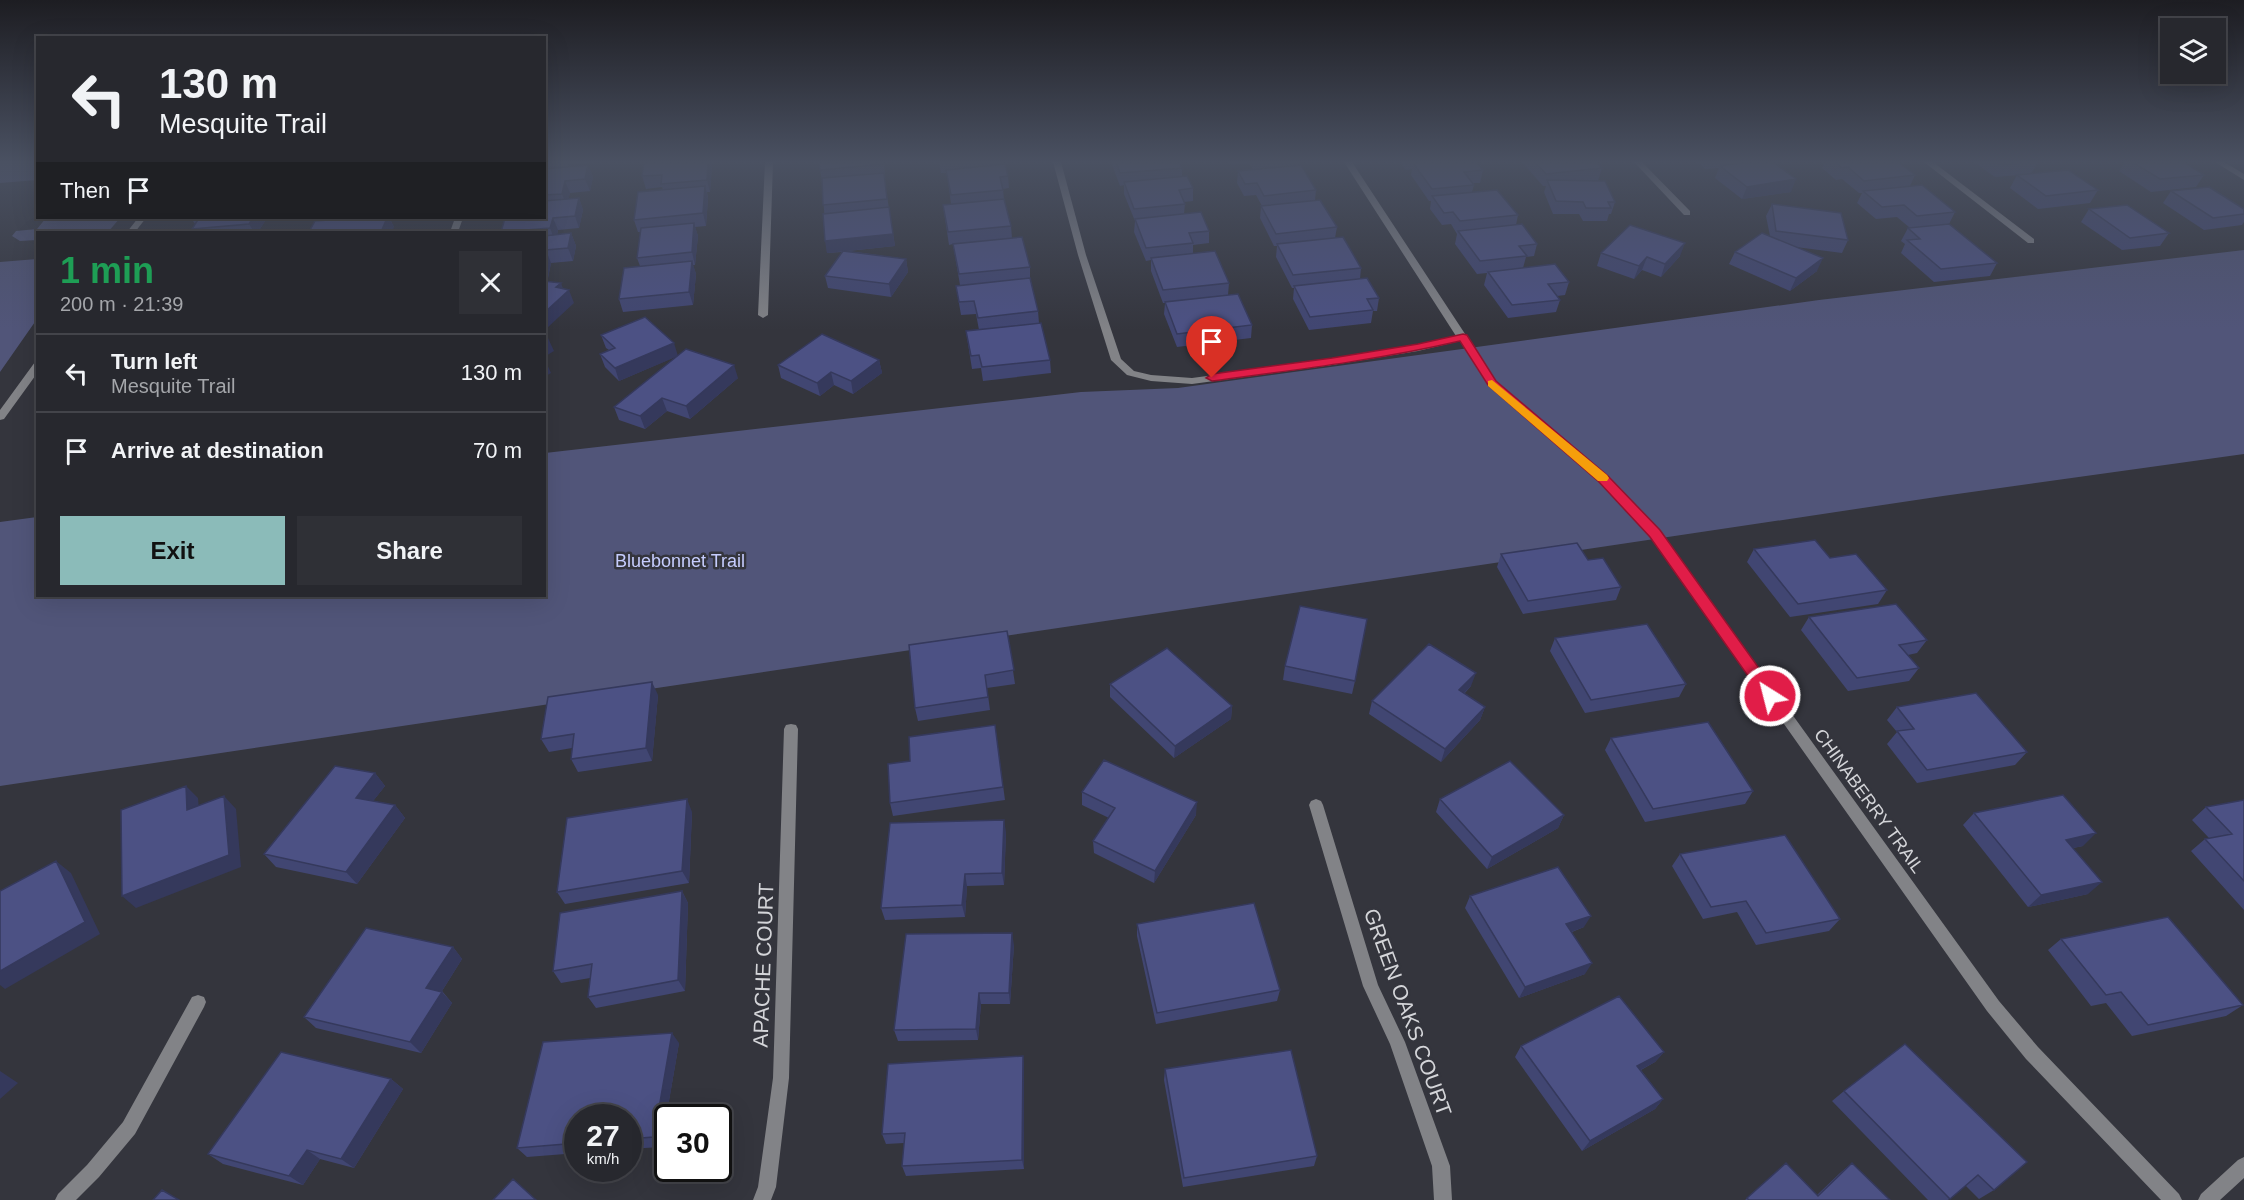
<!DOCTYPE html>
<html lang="en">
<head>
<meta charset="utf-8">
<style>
	body { margin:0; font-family:Helvetica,sans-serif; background:#2f3036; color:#f1f3f6; height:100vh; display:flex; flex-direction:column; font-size:22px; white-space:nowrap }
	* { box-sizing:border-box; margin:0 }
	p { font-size:20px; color:#a4a6aa }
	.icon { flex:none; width:33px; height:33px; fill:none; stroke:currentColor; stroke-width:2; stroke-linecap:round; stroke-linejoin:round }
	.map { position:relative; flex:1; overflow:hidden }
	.panel { position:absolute; left:36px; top:231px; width:510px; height:366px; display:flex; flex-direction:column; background:#27282e; border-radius:0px; box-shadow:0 6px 24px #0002,0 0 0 2px #43444a }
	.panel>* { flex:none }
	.top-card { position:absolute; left:36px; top:36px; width:510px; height:183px; border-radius:0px; box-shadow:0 6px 24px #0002,0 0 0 2px #43444a; background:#27282e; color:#f1f3f6; overflow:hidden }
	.fabs { position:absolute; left:2160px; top:18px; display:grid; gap:12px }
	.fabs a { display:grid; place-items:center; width:66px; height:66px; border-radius:0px; background:#27282e; box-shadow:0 6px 24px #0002,0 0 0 2px #43444a; font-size:30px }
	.speed { position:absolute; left:564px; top:1104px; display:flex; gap:12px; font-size:30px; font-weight:700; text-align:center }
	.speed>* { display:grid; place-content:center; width:78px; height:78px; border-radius:50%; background:#27282e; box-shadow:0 6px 24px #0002,0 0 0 2px #43444a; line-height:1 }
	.speed small { font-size:15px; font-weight:400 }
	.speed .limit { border:3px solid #111; border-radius:9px; background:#fff; color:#111 }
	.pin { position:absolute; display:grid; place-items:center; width:51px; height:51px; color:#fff; margin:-62px -26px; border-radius:50% 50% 50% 0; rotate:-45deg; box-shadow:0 0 6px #0007 }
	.pin .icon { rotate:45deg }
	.me { position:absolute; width:66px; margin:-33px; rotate:324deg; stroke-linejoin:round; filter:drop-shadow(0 0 4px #0008) }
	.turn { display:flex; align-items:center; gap:21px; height:126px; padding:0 24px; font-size:27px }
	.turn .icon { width:78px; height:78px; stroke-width:2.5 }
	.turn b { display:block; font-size:42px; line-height:51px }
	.then { display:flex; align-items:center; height:57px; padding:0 24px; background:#0003; gap:12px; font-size:22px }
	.round { display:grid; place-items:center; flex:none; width:63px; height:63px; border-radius:0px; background:#2f3036 }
	.summary { display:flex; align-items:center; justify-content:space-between; height:102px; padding:0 24px }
	h1 { font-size:36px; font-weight:700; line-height:45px; color:#1e9e55 }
	.primary-button { display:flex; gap:12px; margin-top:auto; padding:12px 24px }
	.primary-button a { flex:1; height:69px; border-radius:0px; background:#8bbbb9; color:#111; font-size:24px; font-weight:700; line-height:69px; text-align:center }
	.primary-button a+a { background:#2f3036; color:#f1f3f6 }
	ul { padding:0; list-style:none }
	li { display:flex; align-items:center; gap:18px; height:78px; padding:0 24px; border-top:2px solid #43444a }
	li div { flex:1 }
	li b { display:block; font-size:22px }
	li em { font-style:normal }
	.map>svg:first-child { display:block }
</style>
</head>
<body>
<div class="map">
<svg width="2244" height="1200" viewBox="0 0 2244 1200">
	<rect width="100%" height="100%" fill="#34353d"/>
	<path fill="#515579" d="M0 162H37V180L0 183Z
		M46 218H120L108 232H38L37 240 20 241 12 236 16 231 37 229Z
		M2244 250V454L1943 496 0 786V522L37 517 38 596H544L545 453 1081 392 1178 388 1819 300Z
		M37 259V319L0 372V262Z"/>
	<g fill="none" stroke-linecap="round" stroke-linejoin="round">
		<path fill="#828387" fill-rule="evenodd" d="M765 162H773L768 315 763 318 758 315Z
			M1053 162H1061L1086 255 1121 359 1134 371 1151 375 1192 378 1332 359 1418 345 1456 336 1344 162H1352L1496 381 1607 476 1659 530 1999 1001 2038 1047 2179 1194 2182 1200H2161L2026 1059 1987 1011 1651 536 1599 482 1488 385 1460 341 1418 351 1332 365 1192 384 1151 381 1127 375 1111 360 1078 255Z
			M1634 162H1642L1690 211V215H1684Z
			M1924 162H1933L2034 239V243H2028Z
			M2215 162H2224L2244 174V180Z
			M455 218H463L458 232H450Z
			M791 724 796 725 798 729 789 1078 776 1187 771 1200H753L758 1187 773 1078 784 729 786 725Z
			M1316 799 1321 801 1323 805 1378 985 1405 1042 1450 1166 1452 1200H1434L1432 1166 1390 1044 1363 986 1309 805 1311 801Z
			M198 995 204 997 206 1002 204 1007 135 1134 99 1177 76 1200H55L58 1194 87 1165 123 1122 192 997Z
			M2244 1157V1178L2220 1200H2198L2201 1194 2238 1160Z"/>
		<path fill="#828387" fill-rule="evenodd" d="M138 218H146L135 232H127Z
			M38 361V372L4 419 0 420V410L35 362Z"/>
	</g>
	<path fill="#414672" d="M544 162H595L573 165 572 167 588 165 593 177 590 191 570 193 568 199 579 198 583 210 579 228 558 230 557 235 571 233 576 246 573 261 551 263 548 278H544V232H501L544 218Z
		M884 162 885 176 884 177 895 246 848 251 906 259 908 272 891 297 828 288 825 276 842 252 827 253 822 181 820 170Z
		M939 162H1003L1008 176 1009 188 1003 189 1004 200 1011 226 1012 238 1030 267V280L1038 311 1039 323 1050 360 1051 373 983 381 981 368 972 369 966 331 979 330 976 314 961 315 956 286 960 285 953 244 949 245 943 205 951 204 947 173H941Z
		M1111 162H1179L1182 168V176L1193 188V201L1184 202 1185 204 1184 214 1209 231V243L1193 245V254L1229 283 1228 295 1252 325 1251 338 1177 347 1164 314 1165 303H1163L1151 271V260L1146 261 1134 232 1135 221 1124 194V185L1120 186Z
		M1230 162H1298V165L1316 190 1315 200 1337 227 1335 238 1361 268 1360 279 1379 298 1377 311H1373L1371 323 1309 330 1293 299 1294 288H1292L1276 257 1277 246H1274L1260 218 1261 206H1262L1256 195 1244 196 1237 183 1238 171 1253 169 1249 163 1232 165Z
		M1400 162H1476L1483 170 1480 183H1473L1474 185 1472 192 1518 215 1516 225 1537 244 1534 256 1526 257 1523 268 1569 282 1565 295 1557 296 1560 300 1556 312 1508 318 1484 285 1487 273 1477 274 1455 244 1457 234 1451 224 1442 225 1430 209 1431 201H1429L1411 175 1412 169 1406 170Z
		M1522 162H1596L1602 168 1598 181 1615 202 1611 214H1609L1607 221H1583L1579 214H1553L1544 192 1546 186H1543Z
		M1698 162H1773L1791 192 1742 199 1715 178 1719 168 1705 169Z
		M1825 162H1898L1915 175 1910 186 1955 212 1949 224 1997 263 1990 276 1934 282 1901 253 1905 244 1901 241 1908 228H1910L1897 217 1876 219 1857 203 1862 193H1859L1842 179 1836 180 1822 168Z
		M1974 162H2038L2031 174 1995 177Z
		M2125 162H2184L2204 175 2196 187 2151 192 2119 171Z
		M712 166 710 192H707L708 198 706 226 695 227 698 236 695 265H693L696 274 693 305 623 312 619 299 640 266 637 258 641 232H638L634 220 663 190 662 187 646 189 642 176Z
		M2017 175 2098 190 2090 203 2038 209 2010 188Z
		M2171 191 2244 209V222L2242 225 2204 230 2163 203Z
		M1772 204 1848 240 1842 253 1796 247 1817 271 1790 291 1729 264 1735 252 1770 236 1766 216Z
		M2089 209 2169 233 2160 246 2122 250 2081 222Z
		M191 218H267L258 232H194L192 229 195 224Z
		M333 218H400L399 220 391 221 394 227 334 220Z
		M1601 253 1680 256 1661 277 1642 270 1634 279 1597 266Z
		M601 335 678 356 738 378 690 419 667 411 645 429 619 420 614 407 677 356 619 381 605 367 600 354 609 350 606 348Z
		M879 360 882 373 853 394 834 385 820 396 781 378 778 365Z
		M1754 549 1830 558 1887 590 1878 604 1790 617 1747 562Z
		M1501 554 1588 560 1621 587 1616 600 1523 614 1497 567Z
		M1809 617 1927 640 1917 653 1908 655 1919 668 1909 681 1848 691 1801 630Z
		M1007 631 1015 684 987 688 990 710 918 721 915 708Z
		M1555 638 1686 684 1679 697 1585 713 1550 651Z
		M1285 666 1355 681 1352 694 1283 680Z
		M1110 684 1232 706 1231 719 1174 758 1110 697Z
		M1471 686 1464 694 1485 707 1480 720 1441 762 1369 714 1372 701Z
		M658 695 652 761 578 772 571 759 572 748 549 752 541 739Z
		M1897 707 2027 752 2015 765 1917 783 1887 744 1897 732 1887 720Z
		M995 725 1005 800 893 816 890 803Z
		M1611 738 1753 791 1745 804 1645 822 1605 750Z
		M375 773 385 786 373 801 395 805 405 818 357 884 276 867 264 854Z
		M1082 792 1196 815 1154 883 1094 853 1093 841 1109 818 1082 805Z
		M1440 799 1564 815 1558 828 1487 869 1436 812Z
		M2244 800V910L2191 851 2205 839 2209 838 2192 820 2206 807Z
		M692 812 689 883 565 904 557 892Z
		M1974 813 2083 846 2073 848 2088 894 2028 907 1963 825Z
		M1006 832 1004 885 967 886 965 917 885 920 881 908Z
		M1680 854 1840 919 1829 931 1756 945 1737 912 1703 919 1672 866Z
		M682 891 688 903 685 991 596 1008 588 997 590 978 561 983 553 971Z
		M1470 896 1584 927 1572 932 1585 974 1519 998 1465 908Z
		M1137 924 1280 990 1277 1001 1156 1024 1137 936Z
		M2061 939 2243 1005 2226 1016 2132 1036 2106 1003 2091 1006 2048 950Z
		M1014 945 1010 1004H981L978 1040 898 1041 894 1030Z
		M453 947 462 959 442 991 452 1003 421 1053 316 1028 304 1017Z
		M679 1043 661 1147 628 1149V1118H578V1153L527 1157 517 1148Z
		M1521 1046 1664 1052 1655 1062 1641 1070 1663 1099 1655 1109 1582 1151 1515 1057Z
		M1023 1056 1024 1067V1169L906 1176 902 1166 904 1143 886 1144 882 1134Z
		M1165 1069 1317 1156 1314 1166 1183 1187 1164 1080Z
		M391 1079 403 1089 354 1168 320 1159 303 1185 223 1164 208 1154Z
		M1844 1091 2027 1162 1994 1190 1979 1199 1965 1185 1948 1200H1928L1832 1101Z
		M1786 1163 1817 1195 1840 1173 1852 1163 1890 1200H1745Z"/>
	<path fill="#35395c" d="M567 162H572L573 165 571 174Z
		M708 162H711L712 166 710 192 707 180Z
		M588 165 593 177 590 191 585 179Z
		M1796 179 1791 192 1742 199 1747 187Z
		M565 181 570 193 567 206 562 194Z
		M705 186 708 198 706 226 703 213Z
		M579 198 583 210 579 228 575 216Z
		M253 218H267L258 232H254L249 224Z
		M387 218H389L394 227 392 232H381Z
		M553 218 558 230 555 241 550 228Z
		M694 223 698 236 695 265 692 252Z
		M571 233 576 246 573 261 568 248Z
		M893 234 895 246 827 253 825 241Z
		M1685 243 1680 256 1661 277 1665 264Z
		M546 250 551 263 548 278 544 270V257Z
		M1647 257 1642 270 1634 279 1639 266Z
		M1823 258 1817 271 1790 291 1796 278Z
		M906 259 908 272 891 297 889 284Z
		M692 261 696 274 693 305 689 292Z
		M561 283 565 294 569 290 574 303 546 329 544 325V313L556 287Z
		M548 338 554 351 544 357V340Z
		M674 343 678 356 619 381 615 368Z
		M544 360H545L551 373 544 377Z
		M879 360 882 373 853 394 851 381Z
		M734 365 738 378 690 419 686 406Z
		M831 372 834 385 820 396 817 383Z
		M662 398 667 411 645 429 640 416Z
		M1476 673 1471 686 1454 703 1459 690Z
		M652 682 658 695 652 761 646 748Z
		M1232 706 1231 719 1174 758 1175 746Z
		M1485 707 1480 720 1441 762 1445 749Z
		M375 773 385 786 366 810 356 798Z
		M186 786 198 798 200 822 187 810Z
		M224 796 236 809 241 867 136 908 122 896Z
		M687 799 692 812 689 883 682 871Z
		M1197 802 1196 815 1154 883 1155 871Z
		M395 805 405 818 357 884 346 872Z
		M1564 815 1558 828 1487 869 1492 857Z
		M1004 820 1006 832 1004 885 1002 873Z
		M2096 833 2083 846 2053 852 2066 840Z
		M56 861 71 873 100 934 5 989 0 985V971Z
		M965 874 967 886 965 917 962 905Z
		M2102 882 2088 894 2028 907 2041 895Z
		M682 891 688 903 685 991 678 980Z
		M1591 916 1584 927 1560 936 1566 924Z
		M1012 933 1014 945 1010 1004 1009 993Z
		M453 947 462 959 437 999 426 988Z
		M1592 963 1585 974 1519 998 1525 987Z
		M442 992 452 1003 421 1053 410 1042Z
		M979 993 981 1004 978 1040 976 1029Z
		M672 1033 679 1043 661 1147 654 1137Z
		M1664 1052 1655 1062 1629 1076 1637 1066Z
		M1023 1056 1024 1067V1169L1022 1160Z
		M0 1071 18 1083 0 1099Z
		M391 1079 403 1089 354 1168 341 1159Z
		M1663 1099 1655 1109 1582 1151 1590 1141Z
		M307 1150 320 1159 303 1185 289 1176Z"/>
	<path fill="#4c5184" stroke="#35395c" stroke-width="1.5" d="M544 162H561L544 163Z
		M644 162H708L707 180 661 184 662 175 642 176Z
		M819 162H883L884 164 820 170Z
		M1116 162H1179L1182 168 1120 173Z
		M1426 162H1476L1483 170 1464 172 1474 185 1432 189 1413 163Z
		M1535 162H1596L1602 168 1546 174Z
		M1747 162H1773L1796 179 1747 187 1720 166Z
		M1835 162H1898L1915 175 1864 181 1848 167 1842 168Z
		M1998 162H2033L2002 165Z
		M2132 162H2184L2204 175 2160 179Z
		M1005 164 1008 176 1000 177 1003 190 951 195 946 170Z
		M588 165 585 179 565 181 562 194 544 195V169Z
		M1301 165 1316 190 1264 196 1257 183 1245 184 1238 171Z
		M2068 170 2098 190 2046 196 2017 175Z
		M884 173 887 199 823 205 822 178Z
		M1187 176 1193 188 1179 190 1185 204 1134 209 1124 182Z
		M1547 180 1605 181 1615 202H1608L1611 208H1586L1583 202 1556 201Z
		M1922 185 1955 212 1917 216 1904 205 1882 207 1863 191Z
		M705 186 703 213 634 220 638 192Z
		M2209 187 2244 209V214L2213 218 2171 191Z
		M1497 190 1518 215 1460 221 1453 212 1444 213 1432 196Z
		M579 198 575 216 553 218 550 228 501 232 505 218H544V201Z
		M1004 199 1011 226 948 232 943 205Z
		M1320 200 1337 227 1276 234 1261 206Z
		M1772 204 1841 213 1848 240 1776 231Z
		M2127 205 2169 233 2130 238 2089 209Z
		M889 207 893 234 825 241 823 214Z
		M1201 212 1209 231 1189 233 1193 243 1146 248 1135 219Z
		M199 218H253L249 224 192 229Z
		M357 218H387L381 232H309L315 221Z
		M694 223 692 252 637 258 641 228Z
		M1522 224 1537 244 1519 246 1527 256 1480 261 1458 231Z
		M1949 224 1997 263 1941 269 1907 240 1920 239 1908 228Z
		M1630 225 1685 243 1665 264 1647 257 1639 266 1601 253Z
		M571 233 568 248 546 250 544 257V236Z
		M1762 233 1823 258 1796 278 1735 252Z
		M1022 237 1030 267 959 274 953 244Z
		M1343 237 1361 268 1293 275 1277 244Z
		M843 251 906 259 889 284 825 276Z
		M1215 251 1229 283 1163 290 1151 258Z
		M692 261 689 292 619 299 624 268Z
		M1555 264 1569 282 1548 284 1560 300 1512 305 1488 272Z
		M1030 278 1038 311 978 318 974 301 959 302 956 286Z
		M1367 278 1379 298 1367 299 1373 310 1310 317 1294 286Z
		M544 281 561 283 556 287 569 290 544 313Z
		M1238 294 1252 325 1177 334 1165 302Z
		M645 317 674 343 615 368 600 354 615 348 601 335Z
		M1041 323 1050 360 982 367 979 355 971 356 966 331Z
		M822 334 879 360 851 381 831 372 817 383 778 365Z
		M686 349 734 365 686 406 662 398 640 416 614 407Z
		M1815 540 1830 558 1856 554 1887 590 1798 604 1754 549Z
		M1577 543 1588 560 1603 558 1621 587 1528 601 1501 554Z
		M1896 604 1927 640 1899 645 1919 668 1857 678 1809 617Z
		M1300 606 1367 619 1355 681 1285 666Z
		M1647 624 1686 684 1591 700 1555 638Z
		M1007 631 1014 670 985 675 988 697 915 708 909 645Z
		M1429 644 1476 673 1459 690 1485 707 1445 749 1372 701Z
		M1167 648 1232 706 1175 746 1110 684Z
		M652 682 646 748 571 759 574 734 541 739 548 697Z
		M1976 693 2027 752 1927 770 1897 731 1914 729 1897 707Z
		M1708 722 1753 791 1653 809 1611 738Z
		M995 725 1003 787 890 803 888 764 910 761 909 737Z
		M1104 760 1197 802 1155 871 1093 841 1115 808 1082 792Z
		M1510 761 1564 815 1492 857 1440 799Z
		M335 766 375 773 356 798 395 805 346 872 264 854Z
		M186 786 187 810 224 796 229 855 122 896 121 810Z
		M2063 795 2096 833 2066 840 2102 882 2041 895 1974 813Z
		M687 799 682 871 557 892 567 818Z
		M2244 800V881L2205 839 2232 834 2206 807Z
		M1004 820 1002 873 965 874 962 905 881 908 890 823Z
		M1785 835 1840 919 1766 933 1746 901 1711 907 1680 854Z
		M56 861 85 922 0 971V891Z
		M1558 867 1591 916 1566 924 1592 963 1525 987 1470 896Z
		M682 891 678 980 588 997 592 964 553 971 560 913Z
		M1254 903 1280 990 1157 1013 1137 924Z
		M2168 917 2243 1005 2148 1025 2121 992 2106 995 2061 939Z
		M366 928 453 947 426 988 442 992 410 1042 304 1017Z
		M1012 933 1009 993H979L976 1029 894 1030 906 934Z
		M1619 996 1664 1052 1637 1066 1663 1099 1590 1141 1521 1046Z
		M672 1033 654 1137 628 1139V1118H578V1143L517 1148 543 1042Z
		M1905 1044 2027 1162 1994 1190 1978 1175 1950 1199 1844 1091Z
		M1291 1050 1317 1156 1184 1178 1165 1069Z
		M281 1052 391 1079 341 1159 307 1150 289 1176 208 1154Z
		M1023 1056 1022 1160 902 1166 905 1133 882 1134 888 1064Z
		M1786 1163 1818 1196 1852 1163 1890 1200H1749L1747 1198Z
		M513 1179 536 1200H493Z
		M162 1190 179 1200H153Z"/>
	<linearGradient id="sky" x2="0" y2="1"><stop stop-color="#1d1d22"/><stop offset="0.49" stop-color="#4a5162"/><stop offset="1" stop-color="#4a5162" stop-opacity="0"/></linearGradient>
	<rect width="2244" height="330" fill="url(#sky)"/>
	<path fill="#e11d48" stroke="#92132f" stroke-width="1.5" d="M1463 334 1467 335 1496 381 1608 476 1660 530 1776 692 1778 696 1776 700H1765L1650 537 1599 482 1488 385 1460 341C1378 360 1295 370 1212 381L1206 378 1212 374 1332 358 1418 344Z"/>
	<path fill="#f59e0b" d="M1492 380 1607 475 1609 478 1607 481H1598L1488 386V381Z"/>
	<g text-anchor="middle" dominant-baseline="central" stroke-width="5" stroke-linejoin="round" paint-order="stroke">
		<g font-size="18" fill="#c6cdfe" stroke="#34353d">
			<text x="680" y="561">Bluebonnet Trail</text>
		</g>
		<g font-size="18" fill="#d4d5d9" stroke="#34353d">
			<text transform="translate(1869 801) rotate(54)">CHINABERRY TRAIL</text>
		</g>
		<g font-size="21" fill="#d4d5d9" stroke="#34353d">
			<text transform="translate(763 965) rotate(-88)">APACHE COURT</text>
			<text transform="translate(1408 1012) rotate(70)">GREEN OAKS COURT</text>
		</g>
	</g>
</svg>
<div class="fabs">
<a><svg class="icon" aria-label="layers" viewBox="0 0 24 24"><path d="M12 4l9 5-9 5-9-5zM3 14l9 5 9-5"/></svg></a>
</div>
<div class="speed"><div>27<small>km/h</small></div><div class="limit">30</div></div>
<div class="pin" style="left:1212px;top:378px;background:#d93025"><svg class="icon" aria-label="arrive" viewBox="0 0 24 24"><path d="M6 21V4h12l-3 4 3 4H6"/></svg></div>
<svg class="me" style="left:1770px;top:696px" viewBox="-20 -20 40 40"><circle r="17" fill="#e11d48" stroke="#fff" stroke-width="3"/><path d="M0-11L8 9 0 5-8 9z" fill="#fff"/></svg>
<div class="top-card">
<div class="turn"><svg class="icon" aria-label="left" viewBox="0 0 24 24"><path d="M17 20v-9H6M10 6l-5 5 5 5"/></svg><div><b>130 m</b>Mesquite Trail</div></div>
<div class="then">Then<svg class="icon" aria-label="arrive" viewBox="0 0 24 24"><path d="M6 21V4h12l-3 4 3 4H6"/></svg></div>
</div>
<section class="panel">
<div class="summary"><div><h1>1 min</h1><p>200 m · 21:39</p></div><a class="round"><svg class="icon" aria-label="close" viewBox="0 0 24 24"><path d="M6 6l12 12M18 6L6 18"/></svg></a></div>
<ul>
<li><svg class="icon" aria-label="left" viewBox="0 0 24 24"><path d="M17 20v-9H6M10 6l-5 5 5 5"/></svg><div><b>Turn left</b><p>Mesquite Trail</p></div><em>130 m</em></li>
<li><svg class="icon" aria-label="arrive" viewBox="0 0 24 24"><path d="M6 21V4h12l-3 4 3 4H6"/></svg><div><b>Arrive at destination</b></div><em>70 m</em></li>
</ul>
<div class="primary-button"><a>Exit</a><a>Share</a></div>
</section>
</div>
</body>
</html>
